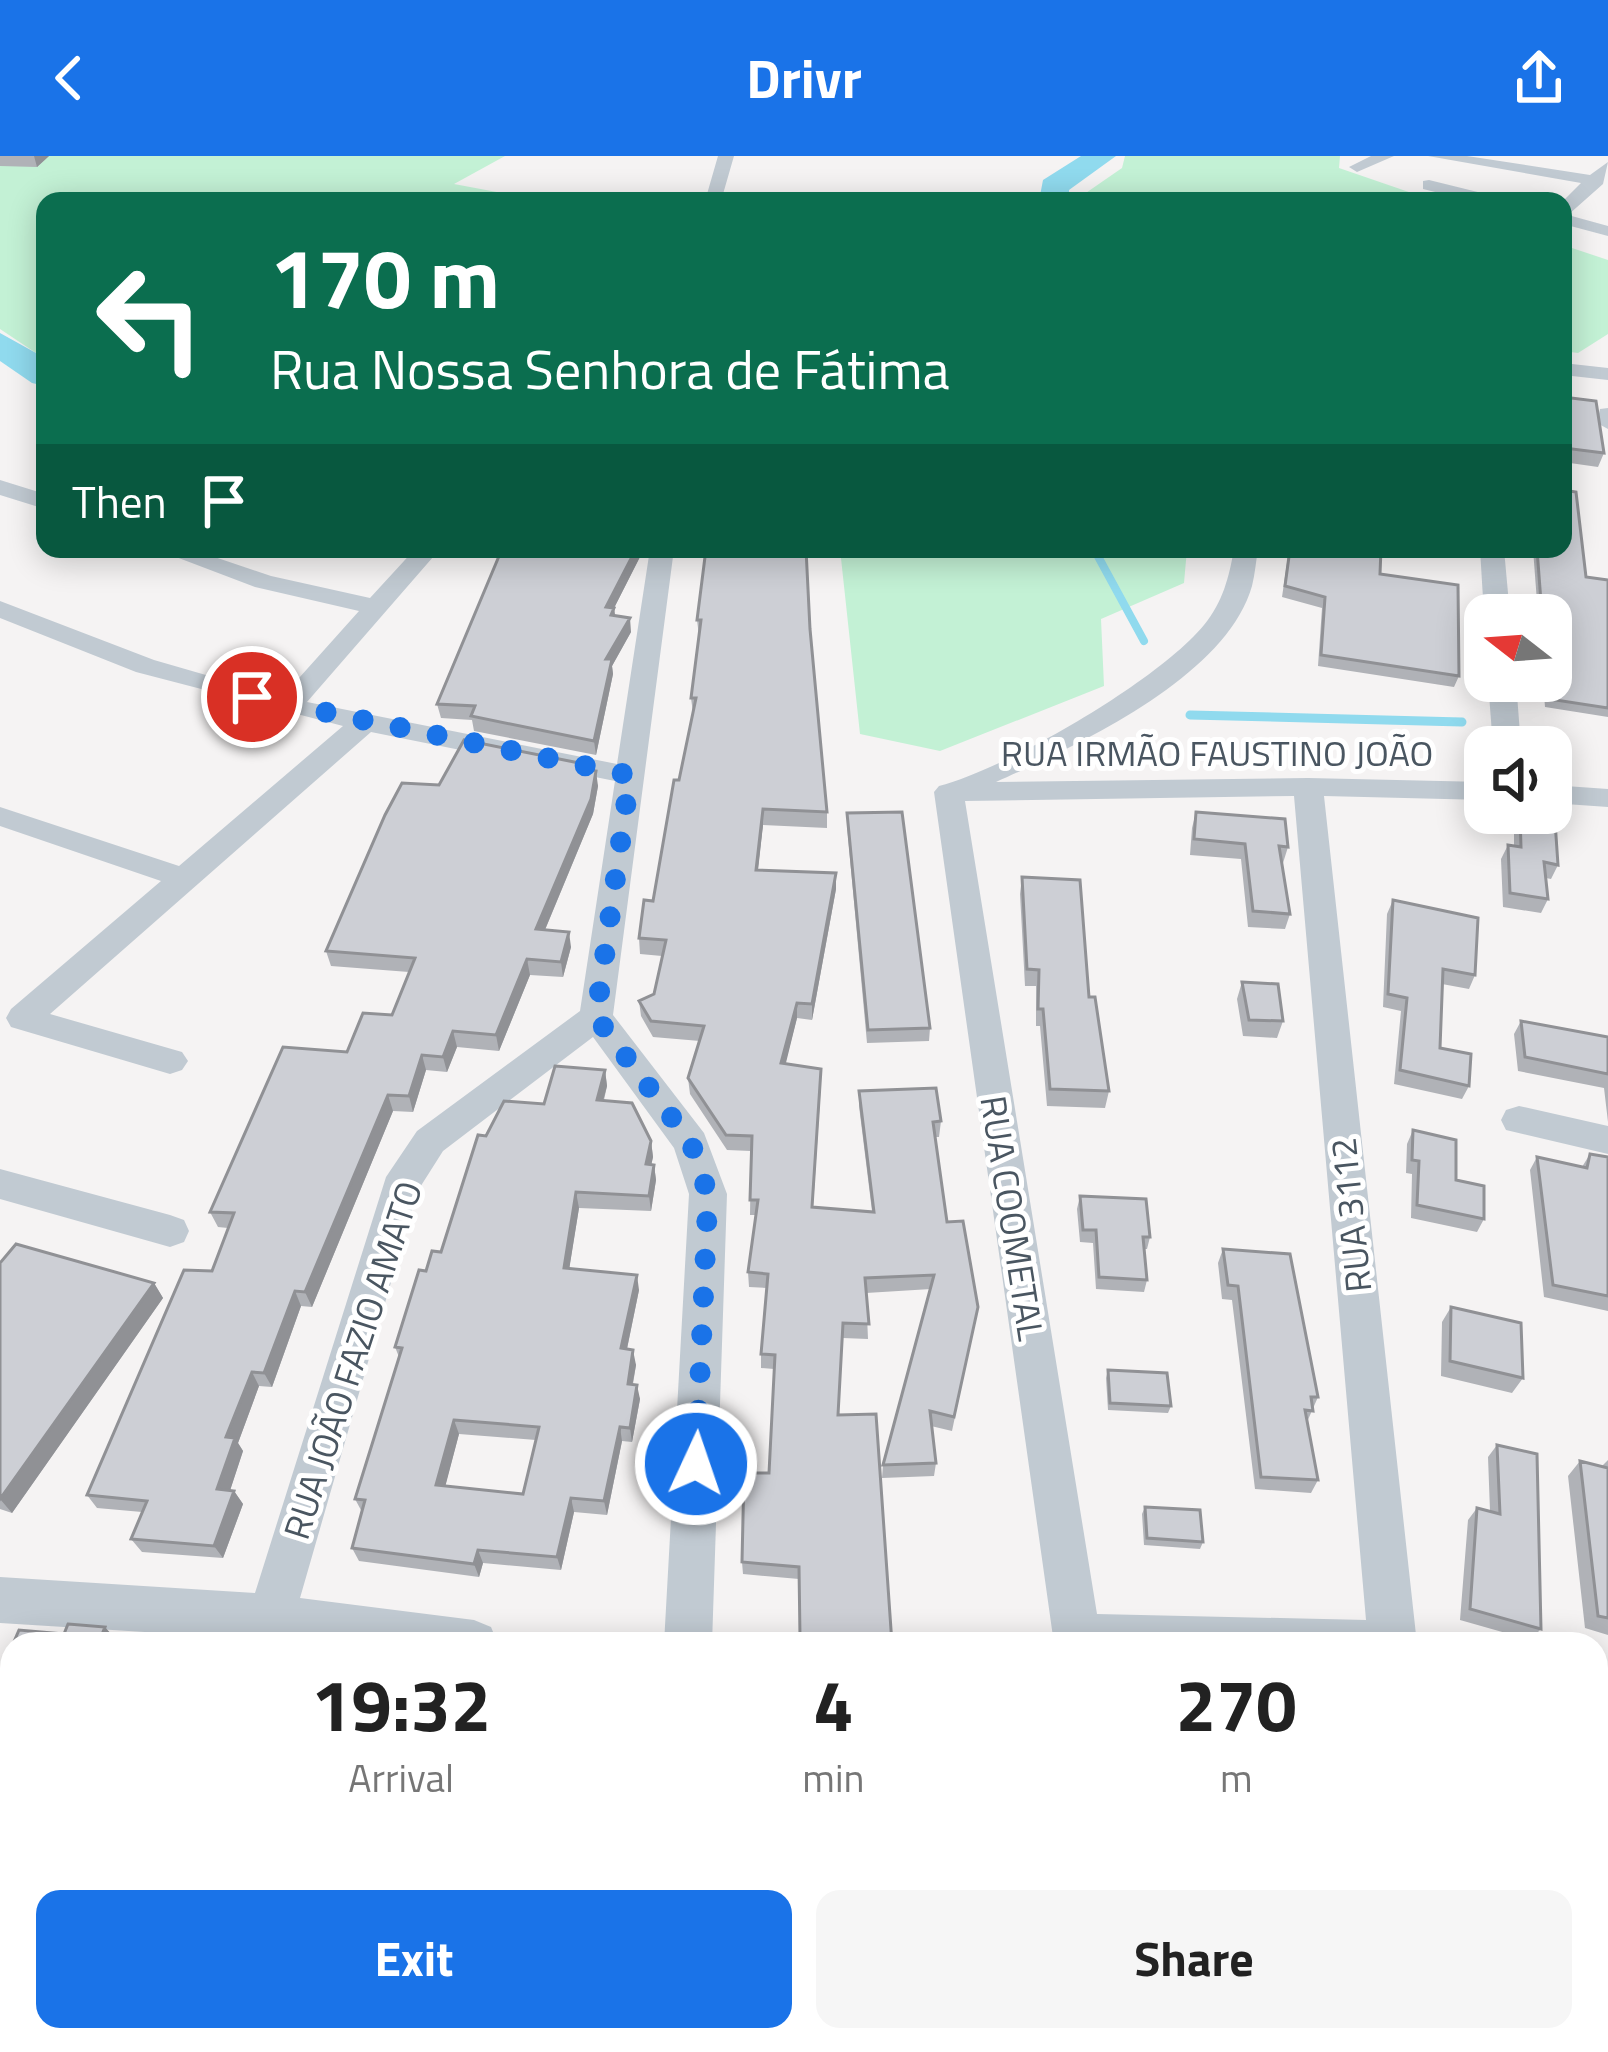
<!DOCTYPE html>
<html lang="en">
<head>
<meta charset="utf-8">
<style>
	body { margin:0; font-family:"Titillium Web",sans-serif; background:#f6f6f6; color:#222; height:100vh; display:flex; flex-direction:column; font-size:45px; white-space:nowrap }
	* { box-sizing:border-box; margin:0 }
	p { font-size:39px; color:#767676 }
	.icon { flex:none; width:66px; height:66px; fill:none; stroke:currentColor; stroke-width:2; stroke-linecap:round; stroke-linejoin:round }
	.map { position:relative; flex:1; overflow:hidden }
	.drawer { position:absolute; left:0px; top:1476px; width:1608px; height:420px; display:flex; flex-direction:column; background:#fff; border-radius:36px 36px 0 0; box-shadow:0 6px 30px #0003 }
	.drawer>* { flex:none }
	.banner { position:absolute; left:36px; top:36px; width:1536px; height:366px; border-radius:24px; box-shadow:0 6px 30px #0003; background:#0b6e4f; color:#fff; overflow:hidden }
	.needle { width:78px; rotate:287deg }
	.controls { position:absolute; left:1464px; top:438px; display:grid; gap:24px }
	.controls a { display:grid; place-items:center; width:108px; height:108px; border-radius:24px; background:#fff; box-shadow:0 6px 30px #0003; font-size:60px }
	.pin { position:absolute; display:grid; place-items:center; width:102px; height:102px; color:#fff; margin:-51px; border:6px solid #fff; border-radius:50%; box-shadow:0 3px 12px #0007 }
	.me { position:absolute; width:132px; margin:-66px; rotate:3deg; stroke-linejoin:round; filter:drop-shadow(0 0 9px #0008) }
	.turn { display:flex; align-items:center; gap:42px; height:252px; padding:0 36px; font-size:54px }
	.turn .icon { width:156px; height:156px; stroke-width:2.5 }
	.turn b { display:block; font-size:84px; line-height:102px }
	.then { display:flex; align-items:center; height:114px; padding:0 36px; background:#0003; gap:24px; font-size:45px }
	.eta { display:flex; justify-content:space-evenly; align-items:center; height:204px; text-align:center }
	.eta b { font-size:72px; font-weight:700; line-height:84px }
	.action { display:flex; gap:24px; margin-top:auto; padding:24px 36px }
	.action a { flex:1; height:138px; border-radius:24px; background:#1a73e8; color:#fff; font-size:48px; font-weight:700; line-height:138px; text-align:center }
	.action a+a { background:#f6f6f6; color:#222 }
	header { display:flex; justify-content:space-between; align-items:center; height:156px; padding:0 36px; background:#1a73e8; color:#fff; font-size:54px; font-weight:700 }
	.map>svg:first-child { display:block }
</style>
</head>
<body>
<header><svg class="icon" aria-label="back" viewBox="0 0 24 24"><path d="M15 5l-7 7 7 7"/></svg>Drivr<svg class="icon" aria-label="share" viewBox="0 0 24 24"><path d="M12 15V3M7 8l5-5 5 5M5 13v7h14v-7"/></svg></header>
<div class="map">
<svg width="1608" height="1896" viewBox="0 0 1608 1896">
	<rect width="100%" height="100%" fill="#f5f3f3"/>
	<path fill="#c3f1d5" d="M0 0H505L454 28 545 45H45V203L0 173Z
		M1125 0H1340L1339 12 1435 45H1082L1080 41 1122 12Z
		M1563 89 1608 104V178L1578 197 1563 195Z
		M840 393H1187L1184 427 1101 463 1104 530 940 595 860 578Z"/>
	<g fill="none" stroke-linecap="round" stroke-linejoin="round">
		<path stroke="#90daee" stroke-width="8" d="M1094 393 1144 485"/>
		<path stroke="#90daee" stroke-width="9" d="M1190 559 1462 566"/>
		<path fill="#90daee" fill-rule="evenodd" d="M1081 0H1116L1069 34V45H1039L1043 24Z
			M0 177 45 202V230L32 227 0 205Z"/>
		<path fill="#c1cad2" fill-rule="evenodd" d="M718 0H734L721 45H705Z
			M1371 0H1394L1357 16 1349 11Z
			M1428 0H1467L1590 19 1608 6 1603 28 1568 59 1608 70V80L1563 68V45L1581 27Z
			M1429 24 1498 41 1500 45H1472L1423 33V25Z
			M1563 207 1608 212V224L1563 219Z
			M1608 252V273L1597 267 1600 253Z
			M0 324 45 338V353L0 339Z
			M155 393H191L271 420 370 442 415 393H440L307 546 617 608 650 393H674L613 859 704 977 727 1038 712 1488H664L689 1038 674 992 593 881 443 995 417 1036 300 1442 474 1464 491 1471 498 1488H239L241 1482 0 1467V1421L255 1437 386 1021 417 975 580 855 615 625 371 576 50 858 182 896 188 905 182 914 170 918 11 871 6 862 11 853 161 725 0 670V651L179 710 343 570 136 516 0 462V445L154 504 282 541 359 455 255 431Z
			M1234 393H1258C1256 405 1255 418 1252 430 1226 522 1076 590 996 626L1308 622 1485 626V644L1324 640 1417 1488H1054L934 636 939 630C1008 612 1158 525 1204 469 1223 446 1229 421 1234 393ZM1294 640 1366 1464 1097 1458 965 645Z
			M1480 393H1504L1510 459H1484Z
			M1488 525H1516L1521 591H1493Z
			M1551 629 1608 633V651L1551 647Z
			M1519 950 1608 970V998L1506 974 1501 964 1506 954Z
			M0 1013 170 1059 184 1064 189 1075 184 1086 170 1091 0 1043Z
			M1596 1524 1608 1527V1575L1596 1572Z
			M109 1884H165L161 1896H105Z
			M641 1884H697L696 1896H640Z
			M1148 1884H1229L1234 1896H1153Z"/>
	</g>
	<path fill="#b0b2b7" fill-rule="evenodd" d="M0 0H49L37 11 0 10Z
		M1563 241 1604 297 1598 311 1563 306Z
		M502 393H644L614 452 615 460 631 476 612 510 613 518 596 599 474 575 472 564 441 562 437 548Z
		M1289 393H1381L1380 418 1459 520 1454 531 1318 510 1322 452 1282 441Z
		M1533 393H1563L1586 421 1608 424V561L1545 551 1543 525H1551V459H1538Z
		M697 464 810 473 827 656V672L763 669 758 715 836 717V733L812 864 797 862 785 908 821 928 813 1051 872 1055 859 950V935L941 965 939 981H935L947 1066 978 1151 952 1275 931 1270 936 1307 934 1320 882 1322 883 1309 931 1133 866 1137 868 1183 843 1182 800 1481 799 1423 743 1418 742 1406 769 1317 774 1213 761 1212V1198L767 1132 749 1131 748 1116 756 1059H750L751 995 727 994 690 938 688 922 700 885 653 881 641 860 639 845 654 838 662 800 640 798 639 782 653 745 693 557 691 542 699 480Z
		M589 609 598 630 593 658 545 774 571 791 563 821 530 819 499 895 457 891 447 916 426 914 413 956 393 955 312 1151 301 1150 272 1231 259 1230 238 1287 243 1295 230 1334 234 1335 243 1348 223 1402 142 1396 131 1383 142 1356 97 1352 87 1339 212 1115 228 1072 218 1071 210 1056 347 896 392 859 409 816 331 810 326 795 439 629Z
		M1196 656 1288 691 1283 707H1281L1290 758 1285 773 1248 771 1241 703 1190 699 1192 672Z
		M847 657 930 872 929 885 867 887 847 670Z
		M1520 660 1558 709 1551 723 1546 722 1548 743 1541 757 1503 751 1501 703 1508 689 1514 690V674Z
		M1022 721 1089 841 1109 935 1105 952 1047 950 1040 870H1036V830H1025L1020 738Z
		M1393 744 1475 819 1469 833 1442 828 1440 892 1469 930 1462 943 1394 928 1401 855 1383 851 1387 758Z
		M1242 826 1283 865 1277 882 1243 880 1237 843Z
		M1521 865 1608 881V966L1604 932 1518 915 1514 878Z
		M605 914 607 930 604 944 651 985 653 1001 651 1009H654L656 1024 651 1055 579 1052 569 1113 639 1134 627 1193 636 1209 633 1228 640 1243 632 1286 622 1285 607 1359 574 1356 561 1414 483 1407 479 1421 359 1405 352 1392 362 1356 355 1343 399 1201 395 1191 426 1115 441 1096 486 980ZM459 1278 536 1284 523 1338 445 1330Z
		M1413 974 1456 1024 1484 1063 1477 1076 1411 1062 1412 1018 1406 1017 1407 988Z
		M1590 998 1608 1001V1155L1544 1141 1530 1014 1537 1001 1582 1011Z
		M1080 1040 1150 1081 1147 1093H1144L1147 1124 1144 1136 1096 1133 1093 1087 1080 1086 1077 1053Z
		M1223 1093 1318 1241 1307 1266 1318 1324 1311 1337 1255 1333 1232 1144 1222 1143 1218 1107Z
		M0 1107 154 1127 163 1142 12 1357 0 1353Z
		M1451 1151 1523 1222 1512 1237 1441 1220 1442 1166Z
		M1108 1214 1171 1250 1168 1257 1108 1254 1106 1222Z
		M1497 1289 1541 1473 1530 1484 1460 1464 1468 1364 1477 1352 1490 1355 1488 1301Z
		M1608 1304V1479L1585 1472 1568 1320 1580 1305 1602 1310Z
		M1145 1351 1203 1386 1200 1393 1144 1389 1142 1358Z
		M12 1490V1534L0 1524V1518Z
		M1544 1884H1596L1608 1896H1544Z"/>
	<path fill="#909195" d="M34 0H49L37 11Z
		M636 393H644L611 458 614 452 616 466 606 451Z
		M630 462 631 476 612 510 613 518 596 599 594 585 606 503Z
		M596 615 598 630 593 658 539 788 536 773Z
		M763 653V669L756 730V714Z
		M836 717V733L812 864V848Z
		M569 776 571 791 563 821 561 806Z
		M527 803 530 819 499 895 496 879Z
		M797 847V862L782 923 781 907Z
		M453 875 457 891 447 916 443 901Z
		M422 899 426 914 413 956 409 940Z
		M605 914 607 930 599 960 597 944Z
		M388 939 393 955 312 1151 305 1136Z
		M651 985 653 1001 648 1024 646 1008Z
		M654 1009 656 1024 651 1055 649 1040Z
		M576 1036 579 1052 567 1127 564 1112Z
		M637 1119 639 1134 624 1207 621 1192Z
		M154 1127 163 1142 12 1357 0 1343Z
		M295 1135 301 1150 272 1231 264 1217Z
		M633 1194 636 1209 630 1242 628 1228Z
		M252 1216 259 1230 238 1287 243 1295 226 1347 217 1333 226 1281Z
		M637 1229 640 1243 632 1286 630 1272Z
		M454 1264 459 1278 442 1343 436 1329Z
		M620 1271 622 1285 607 1359 604 1345Z
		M234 1335 243 1348 223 1402 214 1390Z
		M571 1342 574 1356 561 1414 557 1401Z
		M478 1394 483 1407 479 1421 474 1408Z
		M105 1471 120 1488H98Z
		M29 1884H50L51 1885 47 1896H24Z
		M581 1884H588L585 1896H578Z"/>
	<path fill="#cdcfd5" stroke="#909195" stroke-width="3" fill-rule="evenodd" d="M1563 241 1596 245 1604 297 1564 292Z
		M1563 334 1576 336 1586 421 1608 424V552L1549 543 1547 525H1551V459H1542L1537 393H1563Z
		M502 393H636L606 451 614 452 611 459 630 462 606 503H612L594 585 471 560 475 550 437 548Z
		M706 393H806L810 473 827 656 763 653 756 714 836 717 812 848 797 847 781 907 821 913 812 1051 874 1056 859 935 936 932 941 965 933 966 947 1066 963 1065 978 1151 954 1261 930 1255 936 1307 883 1309 934 1119 865 1122 869 1168 843 1167 838 1259 876 1258 892 1488H745V1480L800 1481 799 1411 742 1406 744 1317H769L775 1199 761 1198 768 1118 748 1116 758 1044H750L752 980 726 979 688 922 704 870 651 865 639 845 654 838 666 784 639 782 644 744 653 745 674 624H679L696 542H691L701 464H697Z
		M1290 393H1381L1380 418 1458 429 1459 520 1321 499 1325 441 1285 430Z
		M464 584 589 609 588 614 596 615 591 643 536 773 569 776 561 806 527 803 496 879 453 875 443 901 422 899 409 940 388 939 305 1136 295 1135 264 1217 252 1216 226 1281 235 1282 217 1333 234 1335 214 1390 131 1383 147 1345 87 1339 184 1114 212 1115 234 1057 210 1056 283 891 347 896 363 857 392 859 415 802 326 795 385 659 402 627 439 629Z
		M902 656 930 872 868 874 847 657Z
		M1196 656 1285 663 1288 691 1279 690 1290 758 1253 755 1245 688 1194 683Z
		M1520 660 1555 665 1558 709 1544 706 1548 743 1510 737 1508 689 1521 691Z
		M1022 721 1080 724 1089 841H1095L1109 935 1050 933 1043 853H1038L1039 814 1027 813Z
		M1393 744 1478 762 1475 819 1443 813 1440 892 1471 898 1469 930 1400 914 1407 842 1388 838Z
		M1242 826 1278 828 1283 865 1249 864Z
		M1521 865 1608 881V918L1525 901Z
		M555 910 605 914 597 944 632 947 651 985 646 1008 654 1009 649 1040 576 1036 564 1112 637 1119 621 1192 633 1194 628 1228 637 1229 630 1272 620 1271 604 1345 571 1342 557 1401 478 1394 474 1408 352 1392 365 1344 355 1343 402 1192 395 1191 419 1114 426 1115 432 1095 441 1096 478 979 486 980 504 945 544 948ZM454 1264 539 1271 523 1338 436 1329Z
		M1413 974 1456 984V1024L1484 1030V1063L1417 1049 1419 1005 1412 1004Z
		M1590 998 1608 1001V1140L1553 1129 1537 1001 1587 1012Z
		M1080 1040 1146 1043 1150 1081H1143L1147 1124 1099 1121 1096 1074H1083Z
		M16 1088 154 1127 0 1343V1107Z
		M1223 1093 1290 1098 1318 1241H1311L1313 1255 1305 1254 1318 1324 1261 1321 1238 1130 1228 1129Z
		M1451 1151 1521 1167 1523 1222 1450 1205Z
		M1108 1214 1167 1217 1171 1250 1110 1247Z
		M1497 1289 1537 1298 1541 1473 1470 1453 1477 1352 1500 1358Z
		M1580 1305 1608 1312V1462L1598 1460Z
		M1145 1351 1200 1354 1203 1386 1147 1382Z
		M68 1468 105 1471 98 1488H13L19 1474 64 1478Z
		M12 1490V1524L0 1522V1518Z
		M1596 1627 1608 1630V1896H1564L1557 1893V1884H1596Z
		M0 1699 12 1700V1884H29L24 1896H0Z
		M272 1884H581L578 1896H564L540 1891 539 1896H269Z
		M749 1884H1056L1057 1896H749Z"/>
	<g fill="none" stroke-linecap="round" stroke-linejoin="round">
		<path stroke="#1a73e8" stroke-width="21" stroke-dasharray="0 37.8" d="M252 541 630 619 596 861 691 987 708 1038 696 1308"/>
	</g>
	<g text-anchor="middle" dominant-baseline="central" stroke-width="10" stroke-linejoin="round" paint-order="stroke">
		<g font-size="36" fill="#4a5661" stroke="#fff">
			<text x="1217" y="596">RUA IRMÃO FAUSTINO JOÃO</text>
			<text transform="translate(1350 1059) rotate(-96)">RUA 3112</text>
			<text transform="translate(1013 1062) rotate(81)">RUA COOMETAL</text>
			<text transform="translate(352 1204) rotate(-72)">RUA JOÃO FAZIO AMATO</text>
		</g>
	</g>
</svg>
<div class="controls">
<a><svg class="needle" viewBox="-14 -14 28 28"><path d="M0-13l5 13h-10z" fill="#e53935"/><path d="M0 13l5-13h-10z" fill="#767676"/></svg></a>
<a><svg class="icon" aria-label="sound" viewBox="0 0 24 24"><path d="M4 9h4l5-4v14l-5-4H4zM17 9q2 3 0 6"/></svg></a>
</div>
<div class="pin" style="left:252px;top:541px;background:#d93025"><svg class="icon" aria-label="arrive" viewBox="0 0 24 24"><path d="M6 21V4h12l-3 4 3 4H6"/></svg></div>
<svg class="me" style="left:696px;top:1308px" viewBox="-20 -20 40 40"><circle r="17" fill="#1a73e8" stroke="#fff" stroke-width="3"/><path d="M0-11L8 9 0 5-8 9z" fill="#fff"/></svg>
<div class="banner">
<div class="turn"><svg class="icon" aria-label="left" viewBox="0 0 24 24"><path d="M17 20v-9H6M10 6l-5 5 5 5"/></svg><div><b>170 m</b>Rua Nossa Senhora de Fátima</div></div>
<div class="then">Then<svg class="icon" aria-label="arrive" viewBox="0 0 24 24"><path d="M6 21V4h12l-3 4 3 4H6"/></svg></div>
</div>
<section class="drawer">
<div class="eta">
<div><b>19:32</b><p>Arrival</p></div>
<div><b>4</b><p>min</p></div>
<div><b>270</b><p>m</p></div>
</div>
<div class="action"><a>Exit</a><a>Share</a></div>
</section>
</div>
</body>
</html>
